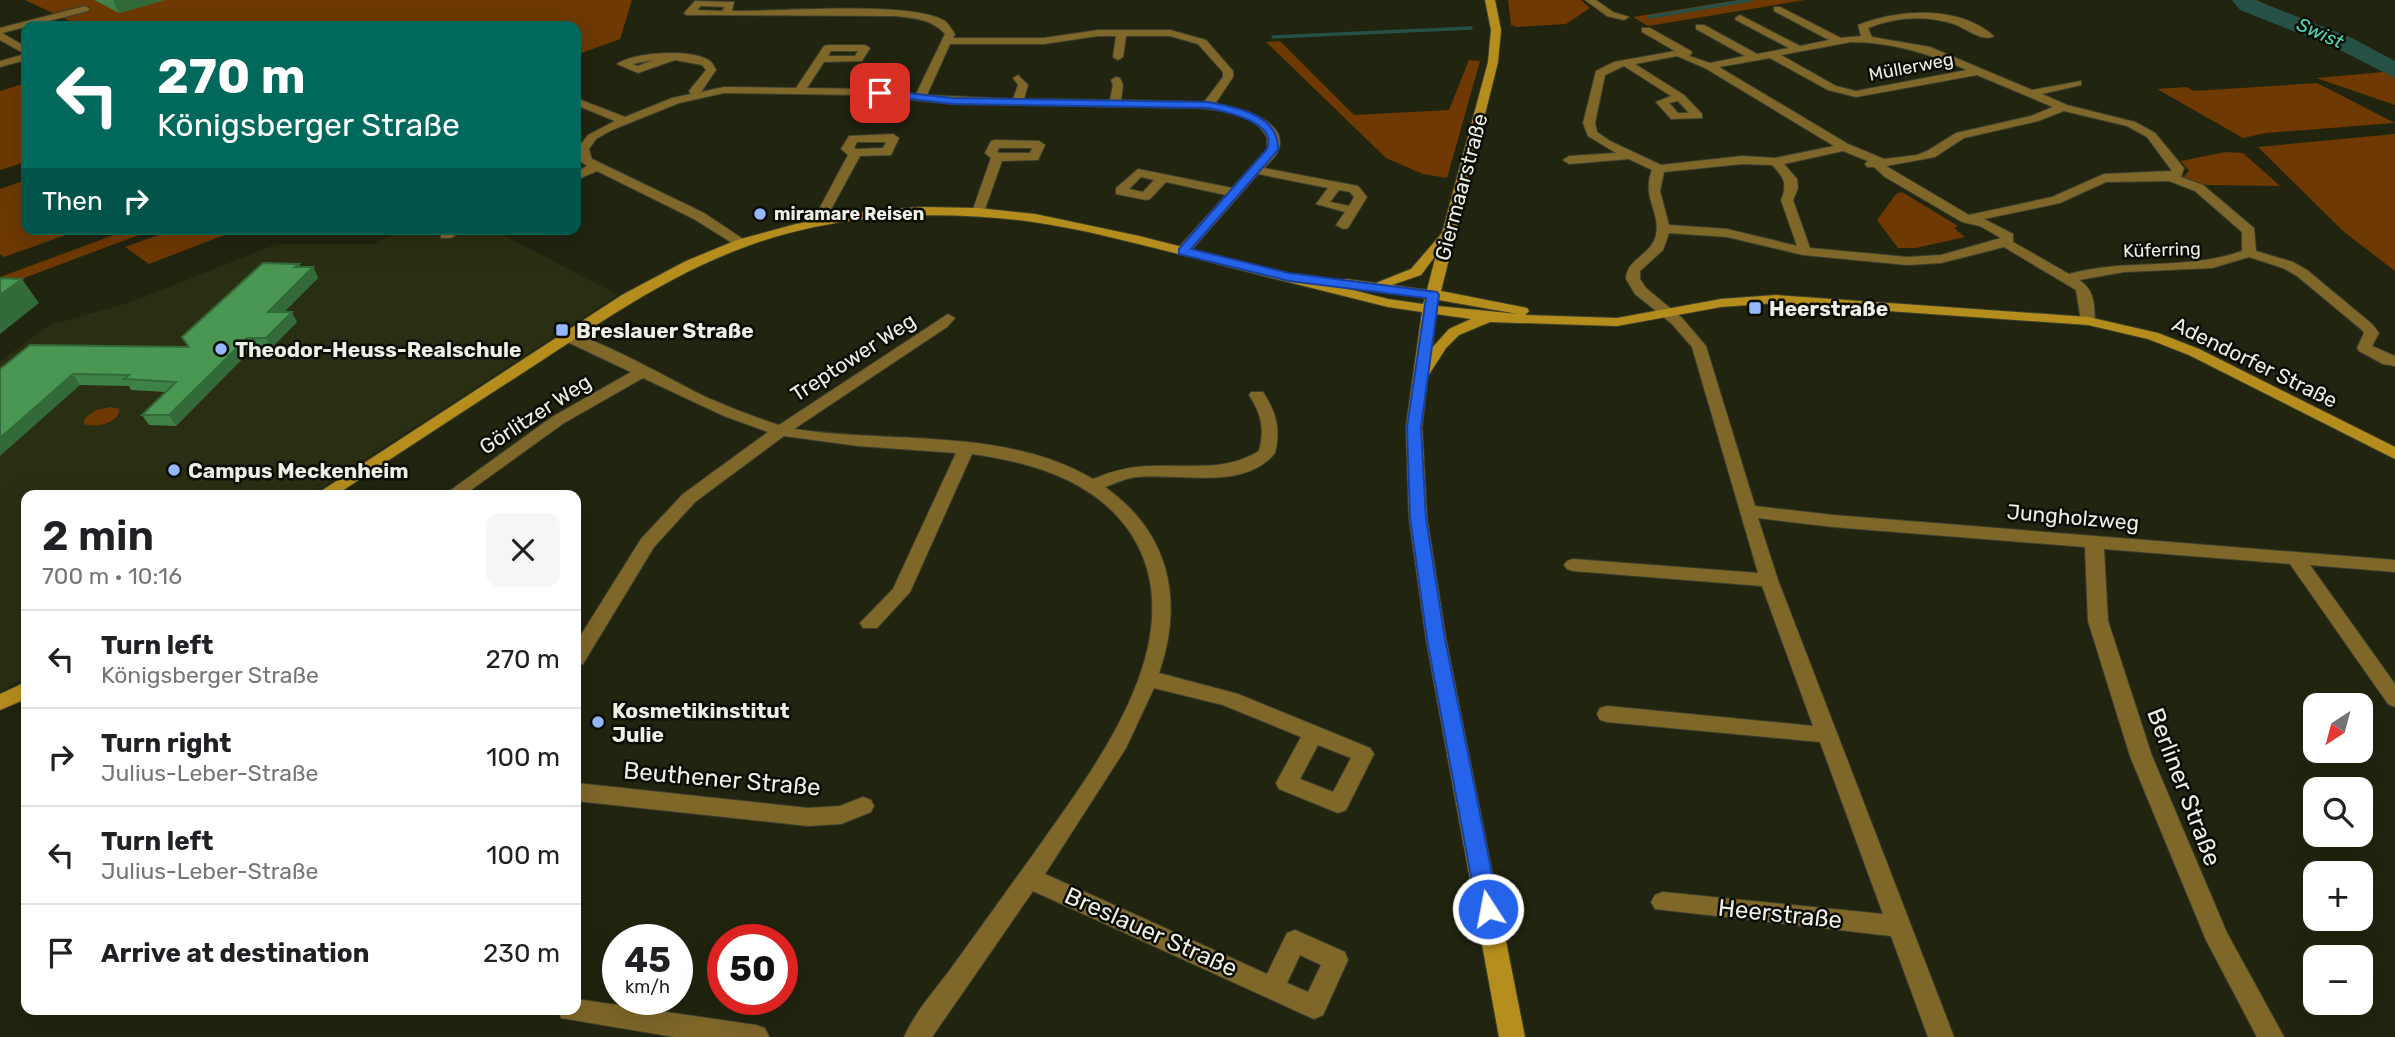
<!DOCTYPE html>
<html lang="en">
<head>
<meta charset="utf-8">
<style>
	body { margin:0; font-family:Rubik,sans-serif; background:#f6f6f6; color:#202124; height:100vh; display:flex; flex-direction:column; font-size:26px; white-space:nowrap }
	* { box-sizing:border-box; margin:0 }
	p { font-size:23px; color:#757577 }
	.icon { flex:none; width:38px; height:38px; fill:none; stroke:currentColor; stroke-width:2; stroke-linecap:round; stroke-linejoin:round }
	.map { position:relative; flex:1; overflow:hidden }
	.details { position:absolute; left:21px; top:490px; width:560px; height:525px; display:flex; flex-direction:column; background:#fff; border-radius:14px; box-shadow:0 7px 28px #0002 }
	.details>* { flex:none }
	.top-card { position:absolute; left:21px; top:21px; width:560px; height:214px; border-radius:14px; box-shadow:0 7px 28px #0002; background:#00695c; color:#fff; overflow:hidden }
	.needle { width:46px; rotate:216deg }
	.tools { position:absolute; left:2303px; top:693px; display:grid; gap:14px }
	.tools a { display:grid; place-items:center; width:70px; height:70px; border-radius:14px; background:#fff; box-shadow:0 7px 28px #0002; font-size:35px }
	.speed { position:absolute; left:602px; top:924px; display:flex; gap:14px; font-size:35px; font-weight:700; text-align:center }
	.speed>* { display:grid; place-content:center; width:91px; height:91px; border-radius:50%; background:#fff; box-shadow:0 7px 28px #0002; line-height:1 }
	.speed small { font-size:18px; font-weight:400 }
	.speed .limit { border:10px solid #d22; background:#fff; color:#111 }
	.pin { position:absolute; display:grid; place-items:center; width:60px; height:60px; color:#fff; margin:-30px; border-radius:14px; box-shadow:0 4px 10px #0006 }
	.me { position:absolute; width:77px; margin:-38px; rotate:349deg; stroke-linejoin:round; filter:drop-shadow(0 0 5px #0008) }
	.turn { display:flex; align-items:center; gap:24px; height:147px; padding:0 21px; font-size:32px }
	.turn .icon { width:91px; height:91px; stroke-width:2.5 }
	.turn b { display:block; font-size:49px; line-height:60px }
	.then { display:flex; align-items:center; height:66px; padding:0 21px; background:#0003; gap:14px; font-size:26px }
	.round { display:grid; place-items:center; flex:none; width:74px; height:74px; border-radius:14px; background:#f6f6f6 }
	.headline { display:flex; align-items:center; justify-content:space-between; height:119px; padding:0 21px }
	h1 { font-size:42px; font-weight:600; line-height:52px }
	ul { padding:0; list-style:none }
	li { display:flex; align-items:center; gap:21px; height:98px; padding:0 21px; border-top:2px solid #e0e0e0 }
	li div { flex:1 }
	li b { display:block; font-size:26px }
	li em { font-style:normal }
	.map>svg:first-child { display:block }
</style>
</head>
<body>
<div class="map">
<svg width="2395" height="1037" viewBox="0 0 2395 1037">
	<rect width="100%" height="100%" fill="#21240f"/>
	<path fill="#2a2e12" d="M407 229H492L618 295 310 495H26V676L0 693V361L50 325 128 303 277 244H372Z"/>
	<path fill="#6e3903" d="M25 0H632L620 39 576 55V26H80Z
		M1508 0H1581L1590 8 1566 24 1517 27 1511 25Z
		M1738 0H1805L1648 26 1633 17Z
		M2237 0H2256L2363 46 2395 65V105L2316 78 2384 72 2335 43 2249 8Z
		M1280 41 1354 115 1449 110 1469 60 1480 61 1447 178 1423 174 1386 158 1266 42Z
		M26 83V162L0 170V91Z
		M2317 83 2395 123 2266 133 2243 138 2157 89 2186 87 2194 91Z
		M2395 134V271L2344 232 2258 147Z
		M2225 152 2243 153 2280 186 2206 185 2183 177 2189 171 2181 161Z
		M26 180V229H83L4 257 0 254V189Z
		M1902 192 1958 226 1954 228 1965 237 1916 248H1898L1877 220 1896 194Z
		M130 229H155L0 287V277Z
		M175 229H240L149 264 125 247Z
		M111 407 120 409C117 424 97 428 84 424L85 418 96 410Z"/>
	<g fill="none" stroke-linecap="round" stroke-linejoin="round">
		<path stroke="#265147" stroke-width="3.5" d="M1649 17 1750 0
			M1273 37 1471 28"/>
		<path fill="#265147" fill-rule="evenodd" d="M2232 0H2255L2352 38 2395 61V78L2336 48 2240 10Z"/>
		<defs>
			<path id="street" d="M1585 0H1596L1613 12 1629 17 1624 20 1607 16Z
				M695 1 734 2 732 11C777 12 911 0 945 21 949 24 952 30 955 34L953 38H1044L1098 30H1170L1206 40 1233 71V77L1215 104C1234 106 1291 120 1278 151 1276 157 1268 163 1264 168L1358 186 1367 197 1348 228 1343 229 1336 225 1345 212 1316 204 1328 188 1258 174 1188 254H1178V248L1226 195 1166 182 1150 199 1146 200 1116 194V188L1138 169 1232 188 1267 149V138C1255 113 1221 110 1196 108L952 104 864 95 724 93 679 103 612 130 596 139 589 149 592 159 704 213 749 243 747 246H737L694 219 597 171 576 180V172L587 166 580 161 577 149 588 135 615 121 576 105V98L625 117 672 98 691 94 689 91 706 70 702 65 675 60 638 73 617 64C633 52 692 48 710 61 713 63 714 67 716 70L701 92 724 87 796 88 824 46 828 45H865L870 48 862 61 824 62 807 88 864 89 916 94 945 34C932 19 913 18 895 16L686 15 684 13ZM701 6 725 7 722 11 697 10ZM1098 36H1116L1113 57 1118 60 1123 57 1126 36H1170L1198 44 1223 72V77L1204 102 1121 100 1123 85 1120 78 1116 77 1111 80 1113 85 1110 100 1024 99 1028 85 1018 75 1013 78 1018 85 1013 99 927 95 950 44H1044ZM831 51H858L855 56H828ZM653 60 638 66 632 64ZM1141 177 1154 180 1143 192 1129 189ZM1339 190 1350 192 1354 197 1349 206 1330 202Z
				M85 6 90 9 88 11 2 33 26 47V60L0 67V61L25 54 0 40V28Z
				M1774 7H1780L1841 38 1861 36 1858 25C1900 9 1958 5 1994 36 1984 43 1965 28 1954 24 1925 15 1896 17 1868 28L1872 37 1930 47 2032 90 2081 81V85L2042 94 2067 105 2135 122 2155 133 2184 168 2181 177 2203 185 2254 228 2256 251 2293 262 2307 270 2372 324 2379 333 2372 346 2395 356V366L2383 364 2359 351 2357 348 2364 333 2362 330 2297 276 2283 268 2249 257 2212 268 2124 272 2079 280C2095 290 2094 304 2095 321L2088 325 2081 321 2076 290 2004 247 1941 263 1907 265 1803 255 1727 237 1669 233 1663 250 1640 271V279L1646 288 1682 318 1706 346 1755 506 1833 515 2395 560V572L2310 565 2395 684V707L2388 704 2290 564 2104 549 2108 621 2152 756 2227 933 2284 1037H2257L2206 940 2130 756 2088 621 2085 547 1833 527 1758 518 1778 580 1954 1037H1928L1891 936 1655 909 1651 902 1655 895 1663 892 1883 914 1820 742 1607 722 1600 720 1597 714 1600 708 1607 706 1813 726 1762 586 1573 571 1567 569 1564 565 1567 561 1573 559 1758 573 1692 347 1672 324 1635 294 1626 279C1626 259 1652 255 1656 235 1661 212 1641 197 1652 170L1629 159 1569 164 1563 160 1569 156 1616 153 1588 136 1583 123 1596 71 1614 62 1675 51 1642 32V28H1650L1691 51 1692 53 1689 56 1710 63 1745 56 1696 29V25H1704L1757 54 1789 48 1736 20 1735 18 1740 15 1800 46 1829 40 1774 11ZM1851 42C1893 42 1929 54 1967 70L1856 91 1836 86 1781 55ZM1677 56 1705 68 1834 146 1775 158 1742 156 1661 165 1610 141 1597 132 1595 123 1605 75 1624 66 1671 96 1656 102 1671 119 1702 118V114L1684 95 1635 64ZM1770 58 1828 90 1856 97 1977 75 2053 107 2031 116 1956 133 1927 151 1917 155 1884 159 1848 144 1719 67ZM1678 101 1689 113H1678L1669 103ZM2064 111 2127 126 2147 137 2172 171 2104 174 2052 197 1969 215 1886 166 1935 157 1964 138 2038 121ZM1843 151 1868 161 1865 164 1867 167H1874L1885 177 1962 222 1980 226 2001 238 1941 255 1907 257 1810 248 1793 200 1798 188 1797 179 1784 164ZM1742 164 1772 165C1784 177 1788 184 1781 200L1797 246 1727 229 1669 225 1660 191 1664 172ZM2169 181 2195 191 2242 232V251C2186 271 2126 258 2069 274L2013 242V234L1984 219 2060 203 2106 182Z
				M849 136 893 134 899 138 891 155 860 156 829 213 831 221 830 224H820L817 213 848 155 841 149ZM857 142H886L883 148 856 149 854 148Z
				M995 140 1039 141 1045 145 1038 160 1002 161 984 212 983 215H973L972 212 991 158 985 153 991 141ZM999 148H1032L1030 153H1000L997 152Z
				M448 229H465L451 238H441V232Z
				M948 314 955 318 947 327 794 429C892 444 1005 427 1093 479 1112 471 1131 466 1152 466 1191 464 1225 472 1259 451 1265 429 1261 413 1249 395L1251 392H1263C1276 412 1281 429 1275 453 1244 491 1179 473 1137 477 1126 478 1116 483 1105 487 1170 533 1184 601 1159 673L1238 694 1370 748 1374 754 1346 810 1338 813 1279 789 1276 783 1301 737 1223 705 1154 688 1126 748 1045 874 1267 974 1287 933 1295 930 1345 952 1348 960 1323 1015 1314 1019 1305 1015 1033 891 932 1037H904C915 1012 936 989 952 967 982 925 1012 884 1042 842 1097 764 1189 643 1137 544 1104 483 1036 463 972 454L910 592 877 628H863L860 623 893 589 956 453 858 446 784 436 695 502 654 547 583 664 576 666V643L641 539 683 494 768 432 724 416 643 378 564 423 464 495H444L552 417 631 372 561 339 559 336 561 333C582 328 682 386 708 398 731 408 754 417 779 425ZM1318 745 1351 758 1333 792 1300 779ZM1300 955 1321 965 1308 992 1287 983Z
				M576 783 808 808 840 806 863 797 871 800 874 806 871 812 841 824 808 826 576 801Z
				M576 999 756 1025 765 1028 769 1037H674L561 1018 558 1010H576Z"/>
			<path id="secondary" d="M1485 0H1495L1501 30 1498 62 1441 291 1527 308 1529 311 1525 315 1617 318 1721 299 1776 295 2088 317 2158 333 2199 349 2395 447V459L2189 355 2148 339 2088 325 1776 303 1721 307 1617 326 1490 322 1459 335 1446 348 1428 376 1422 427 1427 518 1446 639 1525 1037H1499L1426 639 1409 518 1406 427 1422 312 1388 307C1320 290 1251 273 1183 255 1134 243 1083 229 1033 222 938 209 835 213 745 247 671 274 607 318 541 361 473 405 404 450 336 495H315L622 295 686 261 737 240 796 224 861 212 920 207 978 208 1035 214 1139 236 1388 299 1423 304 1425 298 1346 287 1339 283 1346 279 1376 283 1411 269 1442 233 1488 62 1491 30ZM1436 255 1427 290 1392 285 1421 275ZM1439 300 1518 314 1437 306ZM1436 314 1471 319 1449 329 1432 348Z
				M26 682V699L0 710V694Z"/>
		</defs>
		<use href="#street" stroke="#3d402d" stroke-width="2"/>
		<use href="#secondary" stroke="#3d402d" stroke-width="2"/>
		<use href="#street" fill="#7f672a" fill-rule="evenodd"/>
		<use href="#secondary" fill="#b58d1d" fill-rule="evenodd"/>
	</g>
	<path fill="#3f8247" d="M94 0H165L119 13Z
		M299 264 300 267H313L318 278 284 312 297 322 271 348H253L176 426 149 425 142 415 166 392 131 390 129 386 80 385 0 369 188 347 182 337Z"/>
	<path fill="#336a39" d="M113 0H165L119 13Z
		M313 267 318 278 273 322 268 312Z
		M22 279 39 303 0 334V295Z
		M292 312 297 322 271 348 266 338Z
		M247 338 253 348 176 426 169 415Z
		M73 374 80 385 0 456V438Z"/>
	<path fill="#499752" stroke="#336a39" stroke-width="2" d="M263 263 299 264 295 267H313L268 312H292L266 338H247L169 415H142L176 382 124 379 129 375 73 374 0 438V369L30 345 189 347 182 337Z
		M0 278 22 279 0 295Z"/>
	<path fill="#2563eb" stroke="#184099" stroke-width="2" d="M880 90 953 98 1208 102C1236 107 1280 115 1278 150L1191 249 1289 273 1437 292 1439 295 1421 427 1426 518 1445 639 1499 909 1496 916 1488 919 1480 916 1477 909 1427 639 1410 518 1407 427 1426 298 1289 281 1179 254V249L1267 149C1268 146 1269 142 1268 138 1264 120 1223 111 1208 108L953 104 876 95 875 93Z"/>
	<g fill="#94b7fd" stroke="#0b0c05" stroke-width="2.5">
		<circle cx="760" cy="214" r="7"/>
		<rect x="1748" y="301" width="14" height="14" rx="3.5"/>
		<rect x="555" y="323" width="14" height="14" rx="3.5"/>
		<circle cx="221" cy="349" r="7"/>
		<circle cx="174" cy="470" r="7"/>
		<circle cx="598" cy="722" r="7"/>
	</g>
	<g text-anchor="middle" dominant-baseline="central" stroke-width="5" stroke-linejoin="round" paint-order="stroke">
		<g font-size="18" fill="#ecefe2" stroke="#0b0c05">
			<text transform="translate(1911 67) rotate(-11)">Müllerweg</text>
			<text transform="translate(2162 250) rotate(-2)">Küferring</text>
		</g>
		<g font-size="18" font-weight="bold" fill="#ecefe2" stroke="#0b0c05" text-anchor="start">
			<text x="774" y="214">miramare Reisen</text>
		</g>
		<g font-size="19" font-style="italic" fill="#50dabc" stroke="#0b0c05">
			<text transform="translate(2320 33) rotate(24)">Swist</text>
		</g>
		<g font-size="21" fill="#ecefe2" stroke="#0b0c05">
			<text transform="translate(1461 187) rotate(-75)">Giermaarstraße</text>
			<text transform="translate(853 357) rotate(-33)">Treptower Weg</text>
			<text transform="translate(2255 362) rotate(26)">Adendorfer Straße</text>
			<text transform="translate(535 414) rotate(-33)">Görlitzer Weg</text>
			<text transform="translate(2073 517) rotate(5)">Jungholzweg</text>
		</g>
		<g font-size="21" font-weight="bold" fill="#ecefe2" stroke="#0b0c05" text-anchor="start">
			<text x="1769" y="308">Heerstraße</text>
			<text x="576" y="330">Breslauer Straße</text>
			<text x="235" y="349">Theodor-Heuss-Realschule</text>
			<text x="188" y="470">Campus Meckenheim</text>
			<text x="612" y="710">Kosmetikinstitut<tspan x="612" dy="24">Julie</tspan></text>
		</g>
		<g font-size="24" fill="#ecefe2" stroke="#0b0c05">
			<text transform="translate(722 779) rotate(5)">Beuthener Straße</text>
			<text transform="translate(2184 787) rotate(69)">Berliner Straße</text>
			<text transform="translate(1780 914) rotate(6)">Heerstraße</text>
			<text transform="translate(1151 932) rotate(24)">Breslauer Straße</text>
		</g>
	</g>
</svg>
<div class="tools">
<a><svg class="needle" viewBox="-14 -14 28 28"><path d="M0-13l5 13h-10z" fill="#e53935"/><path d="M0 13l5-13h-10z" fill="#757577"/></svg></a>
<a><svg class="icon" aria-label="search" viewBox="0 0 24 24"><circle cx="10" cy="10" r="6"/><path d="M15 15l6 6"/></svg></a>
<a>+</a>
<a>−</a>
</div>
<div class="speed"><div>45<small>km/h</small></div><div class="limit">50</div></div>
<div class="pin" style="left:880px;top:93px;background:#d93025"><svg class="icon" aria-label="arrive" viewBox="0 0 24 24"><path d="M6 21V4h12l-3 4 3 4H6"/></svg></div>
<svg class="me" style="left:1488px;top:909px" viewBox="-20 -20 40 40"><circle r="17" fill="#2563eb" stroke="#fff" stroke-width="3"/><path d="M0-11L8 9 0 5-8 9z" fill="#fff"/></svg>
<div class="top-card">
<div class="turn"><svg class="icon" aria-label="left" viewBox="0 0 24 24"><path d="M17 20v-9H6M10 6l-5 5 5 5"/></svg><div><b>270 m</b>Königsberger Straße</div></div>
<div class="then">Then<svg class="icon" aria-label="right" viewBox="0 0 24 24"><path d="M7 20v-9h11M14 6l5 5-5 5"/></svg></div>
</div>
<section class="details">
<div class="headline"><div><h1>2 min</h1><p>700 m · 10:16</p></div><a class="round"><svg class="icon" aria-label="close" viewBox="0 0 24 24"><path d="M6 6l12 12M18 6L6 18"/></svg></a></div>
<ul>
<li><svg class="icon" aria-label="left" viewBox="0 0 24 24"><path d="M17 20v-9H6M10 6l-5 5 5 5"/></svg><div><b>Turn left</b><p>Königsberger Straße</p></div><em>270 m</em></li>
<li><svg class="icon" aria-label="right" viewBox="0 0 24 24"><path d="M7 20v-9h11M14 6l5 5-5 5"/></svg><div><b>Turn right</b><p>Julius-Leber-Straße</p></div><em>100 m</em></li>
<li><svg class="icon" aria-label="left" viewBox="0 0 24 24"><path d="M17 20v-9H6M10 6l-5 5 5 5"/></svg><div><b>Turn left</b><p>Julius-Leber-Straße</p></div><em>100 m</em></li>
<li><svg class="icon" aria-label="arrive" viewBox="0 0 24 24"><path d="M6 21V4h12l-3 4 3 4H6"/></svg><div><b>Arrive at destination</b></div><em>230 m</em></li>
</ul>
</section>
</div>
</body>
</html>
